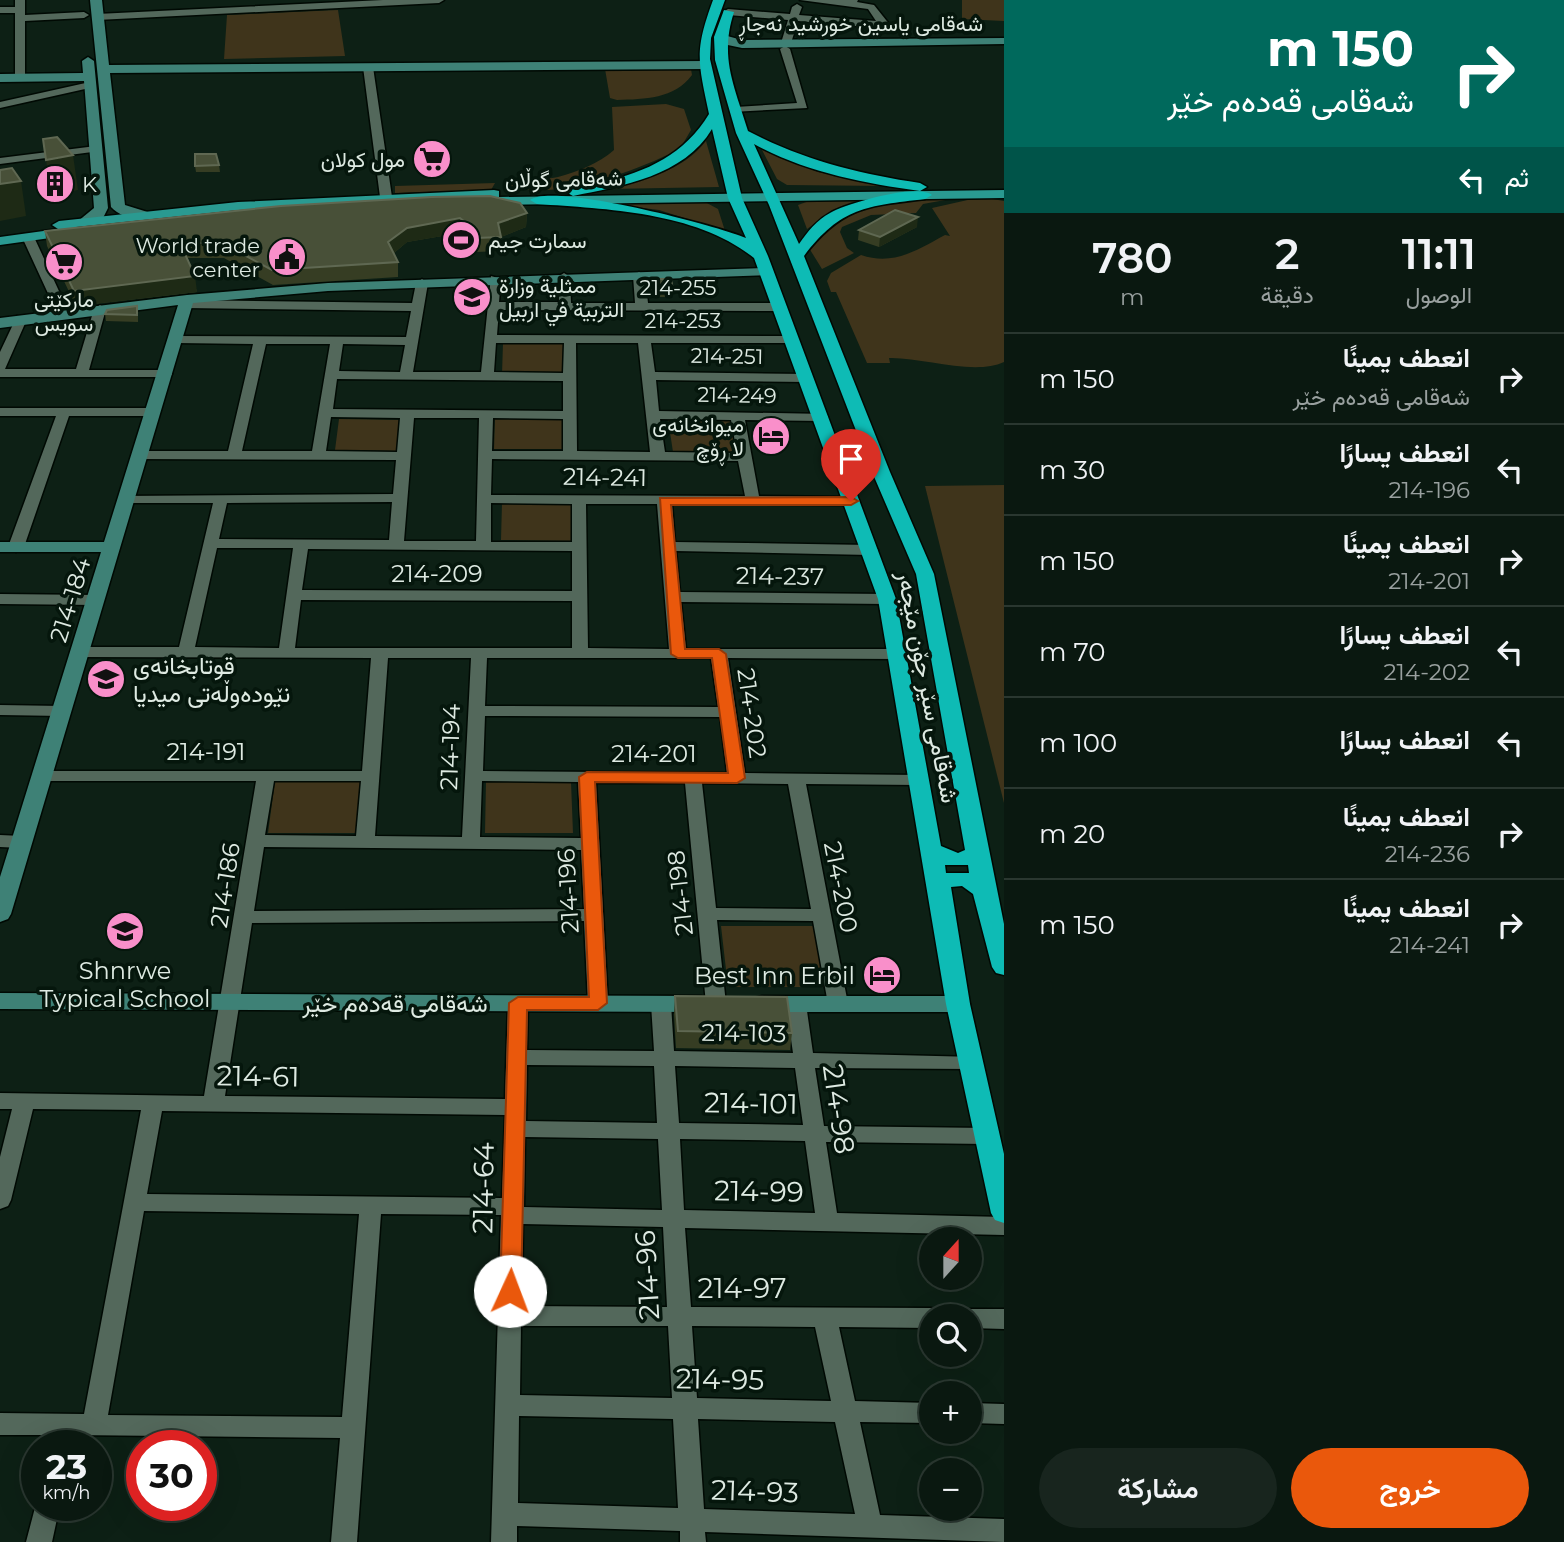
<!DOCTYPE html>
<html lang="ar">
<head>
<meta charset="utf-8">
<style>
	body { margin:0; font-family:Montserrat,Vazirmatn,sans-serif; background:#18251e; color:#f1f3f6; direction:rtl; height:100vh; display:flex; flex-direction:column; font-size:26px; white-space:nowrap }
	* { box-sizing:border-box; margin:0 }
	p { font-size:23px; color:#99a09f }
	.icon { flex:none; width:38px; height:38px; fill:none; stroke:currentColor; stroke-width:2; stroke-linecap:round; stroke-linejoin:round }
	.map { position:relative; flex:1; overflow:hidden; direction:ltr }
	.side { display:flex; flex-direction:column; background:#0a1810; width:560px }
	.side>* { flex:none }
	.hud { background:#00695c; color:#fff; overflow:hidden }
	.needle { width:46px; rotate:21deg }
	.controls { position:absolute; left:919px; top:1227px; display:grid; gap:14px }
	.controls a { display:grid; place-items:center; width:63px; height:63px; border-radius:50%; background:#0a1810; box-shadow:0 7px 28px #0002,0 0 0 2px #2a3730; font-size:35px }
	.speed { position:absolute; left:21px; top:1430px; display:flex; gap:14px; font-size:35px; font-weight:700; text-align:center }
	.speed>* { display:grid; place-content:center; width:91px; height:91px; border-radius:50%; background:#0a1810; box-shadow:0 7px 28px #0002,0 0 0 2px #2a3730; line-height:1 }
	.speed small { font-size:18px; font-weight:400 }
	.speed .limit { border:10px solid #d22; background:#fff; color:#111 }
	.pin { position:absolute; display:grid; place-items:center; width:60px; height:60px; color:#fff; margin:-72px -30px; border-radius:50% 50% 50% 0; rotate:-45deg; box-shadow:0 0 7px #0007 }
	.pin .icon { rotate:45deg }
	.me { position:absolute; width:77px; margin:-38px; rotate:2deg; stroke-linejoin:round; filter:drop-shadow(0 0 5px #0008) }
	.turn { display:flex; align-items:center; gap:24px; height:147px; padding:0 35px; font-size:32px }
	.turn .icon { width:91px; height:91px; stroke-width:2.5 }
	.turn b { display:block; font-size:49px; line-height:60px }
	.then { display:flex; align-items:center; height:66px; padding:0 35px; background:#0003; gap:14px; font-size:26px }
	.eta { display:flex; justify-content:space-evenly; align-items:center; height:119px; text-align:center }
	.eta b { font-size:42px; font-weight:600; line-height:49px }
	.action { display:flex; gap:14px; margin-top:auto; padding:14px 35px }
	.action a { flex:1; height:80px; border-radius:42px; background:#ea580c; color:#fff; font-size:28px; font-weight:600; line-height:80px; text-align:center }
	.action a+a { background:#18251e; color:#f1f3f6 }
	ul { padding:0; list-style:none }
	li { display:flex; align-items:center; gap:21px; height:91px; padding:0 35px; border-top:2px solid #2a3730 }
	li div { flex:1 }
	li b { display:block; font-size:26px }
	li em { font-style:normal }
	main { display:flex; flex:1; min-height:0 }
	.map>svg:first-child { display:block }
</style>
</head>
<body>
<main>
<section class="side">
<div class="hud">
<div class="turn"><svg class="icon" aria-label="right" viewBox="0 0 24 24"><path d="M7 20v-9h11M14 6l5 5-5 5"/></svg><div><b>150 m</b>شەقامی قەدەم خێر</div></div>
<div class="then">ثم<svg class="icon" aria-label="left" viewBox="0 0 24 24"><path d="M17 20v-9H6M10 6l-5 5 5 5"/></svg></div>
</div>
<div class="eta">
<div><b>11:11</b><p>الوصول</p></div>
<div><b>2</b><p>دقيقة</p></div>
<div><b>780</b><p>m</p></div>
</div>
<ul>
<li><svg class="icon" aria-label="right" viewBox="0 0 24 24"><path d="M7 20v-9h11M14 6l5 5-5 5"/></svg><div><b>انعطف يمينًا</b><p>شەقامی قەدەم خێر</p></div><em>150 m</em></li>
<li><svg class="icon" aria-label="left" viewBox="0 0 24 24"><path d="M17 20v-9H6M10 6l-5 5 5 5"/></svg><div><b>انعطف يسارًا</b><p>214-196</p></div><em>30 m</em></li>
<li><svg class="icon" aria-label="right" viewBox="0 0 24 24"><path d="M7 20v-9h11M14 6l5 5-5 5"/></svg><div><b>انعطف يمينًا</b><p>214-201</p></div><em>150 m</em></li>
<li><svg class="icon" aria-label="left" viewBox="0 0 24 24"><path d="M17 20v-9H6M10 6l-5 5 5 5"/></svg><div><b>انعطف يسارًا</b><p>214-202</p></div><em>70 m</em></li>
<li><svg class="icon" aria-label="left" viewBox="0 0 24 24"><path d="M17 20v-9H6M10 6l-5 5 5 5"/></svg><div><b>انعطف يسارًا</b></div><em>100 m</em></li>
<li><svg class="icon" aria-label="right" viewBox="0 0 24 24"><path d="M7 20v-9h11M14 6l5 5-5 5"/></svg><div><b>انعطف يمينًا</b><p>214-236</p></div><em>20 m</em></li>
<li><svg class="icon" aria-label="right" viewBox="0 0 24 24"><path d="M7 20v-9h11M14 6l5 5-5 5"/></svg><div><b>انعطف يمينًا</b><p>214-241</p></div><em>150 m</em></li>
</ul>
<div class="action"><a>خروج</a><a>مشاركة</a></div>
</section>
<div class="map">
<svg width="1004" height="1542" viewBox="0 0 1004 1542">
	<rect width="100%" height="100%" fill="#0d2015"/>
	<path fill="#3f341b" d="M962 0H1004V21L962 19Z
		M338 10 345 56 224 59 227 15Z
		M605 69H691L692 75C674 99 645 99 617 100L610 98Z
		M666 104 684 109 691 130 681 147 673 152C636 171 550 203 510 185 518 177 545 180 558 177 579 171 598 164 614 150L612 107Z
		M706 141 719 187 608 189C644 179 682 172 706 141Z
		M761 148 818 172 886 186 787 185 777 179Z
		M495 183 491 190 395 193V186Z
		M920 197H962L923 204 916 213 871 215 842 227 840 232 847 248 854 253 822 269 809 248 827 226 863 209Z
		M981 197 1004 201V362C974 376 922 357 889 358L890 363H867L836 292H831L827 281 831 273 861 255C894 266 917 250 945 235L950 236 932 208Z
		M870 199 831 212 807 229 798 205 809 201Z
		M595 202H705L718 209 725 231 659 210Z
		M503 343H565L567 373 502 374Z
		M495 418H562L563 449H494Z
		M339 419 401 420 398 451 335 450Z
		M668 419H734L738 452H673Z
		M1004 485V803L925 486Z
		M502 503H573L576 541 501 540Z
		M275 781 361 782 356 833H268Z
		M486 781 571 782 573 833H485Z
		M721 926H814L824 987H728Z"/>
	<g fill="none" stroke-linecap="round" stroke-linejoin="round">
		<defs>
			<path id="street" d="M15 0H25V15L84 12 89 15 84 18 25 21V78L20 81 15 78V13H0V7H15Z
				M383 0H444L439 3 97 20 92 17 97 14Z
				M800 0H858L857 2 874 5 890 25 878 28 798 21 791 43 786 46 781 43 788 20 728 15 723 12 728 9 790 14 792 7 797 4 802 7 799 15 876 21 868 9Z
				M785 46 790 49 807 108 731 112V108L735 107 797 103 780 49Z
				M368 64 373 67 392 197 386 200 380 197 363 67Z
				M90 82 94 83V87L0 108V102Z
				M96 146 101 149 100 151 0 164V158Z
				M24 234 34 237 70 315 68 318 58 315 22 237Z
				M639 272 645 276 648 303H779L785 307 779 311 499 310 497 335 797 336 798 339 792 343H651L655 372 806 374 813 378 806 382 656 380 659 411 826 414 828 417 821 421 745 420 759 496 851 497 858 501 851 505 672 504 675 542 870 545 878 550 870 555 676 551 680 592 887 594 895 599 887 604 681 602 686 649H896L904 654 896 659 728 658 745 773 918 775 927 780 918 785 806 784 848 1004 845 1009H831L828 1004 813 921 717 920 726 1004 723 1009H709L706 1004 685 783H596L608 1003 605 1008H591L588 1003 584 921 252 923 225 1096 505 1099 508 1003 511 998H525L528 1003 527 1050 654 1051 651 1004 654 999H668L671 1004 674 1051 793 1053 786 1004 789 999H803L806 1004 813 1053 977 1057 980 1062 977 1067 970 1069 815 1068 824 1126 987 1128 995 1130 998 1136 995 1142 987 1144 826 1142 837 1213 1004 1217V1235L685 1228 691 1307 931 1308 939 1311 942 1316H931V1328L839 1327 855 1401 931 1403V1423L860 1422 880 1515 1004 1519V1542L705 1532 706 1542H680V1531L517 1526V1542H491L501 1215 381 1214 357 1542H331L340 1438 73 1435 71 1446H47L49 1435H0V1413L84 1414 141 1110 33 1109 11 1200 8 1206 0 1209V1157L12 1109H0V1093L204 1096 256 781H42L33 776 42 771H362L371 658 80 657 72 652 80 647H179L213 503H127L120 499 122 496 393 494 396 460 140 459 133 455 140 451H228L253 344 176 343 171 342V336L406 337 411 311 186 308 180 304 186 300 412 303 416 283 422 279 428 283 413 372H481L491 276 501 279 499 302H559L558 277 564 273 570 277 571 303H635L633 276ZM496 343H564L563 373 494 372ZM576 343H638L650 452 577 451ZM266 344H330L312 451H242ZM343 344 405 345 400 372 339 371ZM337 379 563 381V411L333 409ZM331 417 400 418 397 452 326 451ZM414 418H479L476 541H404ZM493 418 563 419V451H492ZM660 419 731 420 737 453 665 452ZM492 459 738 461 745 496 491 495ZM392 502 389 540 219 539 227 503ZM491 503 572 504V542H491ZM586 504H657L669 649 588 648ZM217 548H293L279 648 195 647ZM308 549 572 551V591L302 590ZM301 600 572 601V648H295ZM388 658H471L462 837 375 836ZM487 658H711L718 707 485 706ZM485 716 720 717 727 773 483 771ZM274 781H361L356 836 265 835ZM482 781 578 782 581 838 480 837ZM702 783 788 784 811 909 716 908ZM264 847 581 850 584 909 254 911ZM527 1065 654 1066 657 1123 526 1121ZM675 1066 795 1068 803 1125 679 1123ZM162 1111 505 1115 502 1198 147 1194ZM525 1137 658 1139 662 1210 524 1207ZM680 1139 805 1141 815 1213 684 1210ZM144 1211 359 1214 342 1417 108 1415ZM523 1224 663 1227 667 1307 522 1306ZM521 1326H668L672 1398 520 1395ZM692 1326 815 1327 831 1401 697 1398ZM519 1416 673 1419 678 1508 518 1503ZM698 1419 835 1422 855 1514 704 1509Z
				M100 305 106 309 89 370H165L172 374 170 377H0V352L17 316 27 319 5 369H76L94 309Z
				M0 408H153L160 412 153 416H69L24 547 16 552 8 547 56 416H0Z
				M0 594 96 595 104 600 96 605 0 604Z
				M0 705 62 706 70 711 62 716 0 715Z
				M0 835 22 836 31 842 22 848 0 847Z
				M970 1309H1004V1329L970 1328V1316H960Z
				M970 1403 1004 1404V1424L970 1423Z
				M37 1500V1505H60L52 1542H26Z"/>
			<path id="secondary" d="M90 0H102L109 65 705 61 711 65 705 69 110 73 125 205 154 214C142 223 121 218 111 207Z
				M720 34 742 40 1004 38V44L742 48 723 44 714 37Z
				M88 57 94 61 108 208 103 218 84 226 77 222 94 208 84 81 0 82V74L83 73 82 61Z
				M765 268 770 269V275L328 291 193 303 11 914 8 919 0 922V877L101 552H0V542H104L178 305 0 328V318L187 295 328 283Z
				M0 993 701 996 709 998 713 1004 709 1010 701 1012 0 1009Z
				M762 996H958L966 998 970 1004 966 1010 958 1012H762L754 1010 750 1004 754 998Z"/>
			<path id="primary" d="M494 190 499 191V197L1004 190V198L480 205 475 204V199L238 210 76 227 81 231 79 234 0 245V237L58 229 52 225 59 221 238 202Z"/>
			<path id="highway" d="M713 0H725L711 38 710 59 742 198 768 256 896 599 941 846 958 853 965 850 916 574 872 472 769 205 736 133 715 60 714 37 724 10 734 12C719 58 735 87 748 131 803 160 859 174 920 183L927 187 920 191C863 183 805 172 754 144L799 244C808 231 817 220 830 213 847 203 918 183 932 195L925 199C867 206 841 207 804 256L890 472 934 574 1004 924V975L996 973 992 967 973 894 962 886 951 887 970 1004 1004 1154V1223L995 1220 991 1213 946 1004 878 599 754 258C697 212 608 209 537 204L530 200C551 182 716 225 746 238L728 198 712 129C684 176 622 186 573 196L566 192C575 185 591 184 602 182 647 172 685 154 709 114 698 61 694 52 713 0ZM945 865H968L969 873H946Z"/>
		</defs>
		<use href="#street" stroke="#000903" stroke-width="3"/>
		<use href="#secondary" stroke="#000903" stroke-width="3"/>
		<use href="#primary" stroke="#000903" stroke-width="3"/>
		<use href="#highway" stroke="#000903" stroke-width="3"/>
		<use href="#street" fill="#53685b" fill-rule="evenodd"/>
		<use href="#secondary" fill="#3e8176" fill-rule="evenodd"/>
		<use href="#primary" fill="#2a9a91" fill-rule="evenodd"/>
		<use href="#highway" fill="#0ebbb5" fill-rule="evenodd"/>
	</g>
	<path fill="#363d23" d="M219 165 220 172H196L195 166Z
		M527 213 526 227 501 237V251L476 252 474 243 460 233 407 242 394 253 398 262V277L273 285 224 258H187L197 292 76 306 47 246 45 231Z
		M917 227 879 247 858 240 859 230Z
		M651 279 673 290 672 297H653L651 286Z
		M138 313V322L106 321 105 314Z
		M675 996 792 1033 790 1050 676 1048 674 1014Z
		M970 1317V1321L978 1334 976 1343 970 1342Z"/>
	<path fill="#1e2a15" d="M73 155 78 190 51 195 46 160Z
		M21 181 26 216 0 221V184Z
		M527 213 526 227 501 237 498 223Z
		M918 217 917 227 879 247 880 237Z
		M460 218V233L407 242 389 257 388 242 407 228Z
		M195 276 197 292 76 306 74 291Z"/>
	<path fill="#485038" stroke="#5f6852" stroke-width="2" d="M57 137 73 155 46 160 43 139Z
		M195 154H216L219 165 195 166Z
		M12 168 21 181 0 184V170Z
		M490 196 520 203 527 213 498 223 501 237 476 238 474 229 460 218 407 228 388 242 398 262 272 270 222 243H180L195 276 74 291 45 231 281 206 432 197Z
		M895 210 918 217 880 237 859 230Z
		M651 279H671L673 290H653Z
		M137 306V315L105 314 107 310Z
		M675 996 787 997 792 1033 678 1031Z
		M970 1317V1321L977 1322 978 1334 970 1333Z"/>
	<path fill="#ea580c" stroke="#983908" stroke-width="2" d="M660 498 851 497 858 501 851 505H671L685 649H719L726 654 745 778 737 783 595 782 607 1003 598 1010H527L521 1291 518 1297 510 1299 503 1297 500 1291 509 1003 518 997H589L579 777 587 772 728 773 712 658H678L671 654Z"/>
	<defs>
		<symbol id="supermarket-disc" viewBox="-11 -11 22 22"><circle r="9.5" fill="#f98fca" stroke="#05160c"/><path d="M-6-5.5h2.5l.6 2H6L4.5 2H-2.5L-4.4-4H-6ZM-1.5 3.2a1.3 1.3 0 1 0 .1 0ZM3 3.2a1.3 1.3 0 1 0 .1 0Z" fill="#111"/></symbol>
		<symbol id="building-disc" viewBox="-11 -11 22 22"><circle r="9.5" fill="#f98fca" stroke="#05160c"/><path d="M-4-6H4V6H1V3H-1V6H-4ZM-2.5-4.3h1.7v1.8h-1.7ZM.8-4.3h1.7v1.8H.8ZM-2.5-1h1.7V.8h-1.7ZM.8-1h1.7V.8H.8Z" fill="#111"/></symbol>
		<symbol id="stadium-disc" viewBox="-11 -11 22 22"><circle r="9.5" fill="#f98fca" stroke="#05160c"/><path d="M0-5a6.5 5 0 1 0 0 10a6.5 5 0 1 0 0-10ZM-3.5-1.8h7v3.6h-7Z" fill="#111"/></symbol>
		<symbol id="civic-disc" viewBox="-11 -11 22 22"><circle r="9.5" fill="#f98fca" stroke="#05160c"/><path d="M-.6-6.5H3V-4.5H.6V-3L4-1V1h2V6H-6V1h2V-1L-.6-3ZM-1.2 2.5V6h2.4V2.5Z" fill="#111"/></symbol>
		<symbol id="university-disc" viewBox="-11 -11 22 22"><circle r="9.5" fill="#f98fca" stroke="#05160c"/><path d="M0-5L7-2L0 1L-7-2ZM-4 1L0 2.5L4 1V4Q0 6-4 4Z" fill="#111"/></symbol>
		<symbol id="hotel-disc" viewBox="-11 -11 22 22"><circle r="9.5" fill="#f98fca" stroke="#05160c"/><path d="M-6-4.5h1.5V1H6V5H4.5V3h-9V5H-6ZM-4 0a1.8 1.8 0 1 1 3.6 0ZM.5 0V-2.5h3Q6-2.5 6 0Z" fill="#111"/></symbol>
		<symbol id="school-disc" viewBox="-11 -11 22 22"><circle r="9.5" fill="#f98fca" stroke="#05160c"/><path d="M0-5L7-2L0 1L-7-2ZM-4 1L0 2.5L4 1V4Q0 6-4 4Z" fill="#111"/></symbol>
	</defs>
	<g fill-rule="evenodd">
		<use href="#supermarket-disc" x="410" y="137" width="44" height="44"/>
		<use href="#building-disc" x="33" y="162" width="44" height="44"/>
		<use href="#stadium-disc" x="439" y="218" width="44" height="44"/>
		<use href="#civic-disc" x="265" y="235" width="44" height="44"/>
		<use href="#supermarket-disc" x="42" y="240" width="44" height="44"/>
		<use href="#university-disc" x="450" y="275" width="44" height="44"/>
		<use href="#hotel-disc" x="749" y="414" width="44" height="44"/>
		<use href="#school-disc" x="84" y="657" width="44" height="44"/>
		<use href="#school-disc" x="103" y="909" width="44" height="44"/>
		<use href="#hotel-disc" x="860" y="953" width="44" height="44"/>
	</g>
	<g text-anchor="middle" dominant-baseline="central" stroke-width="7" stroke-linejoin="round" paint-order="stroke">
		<g font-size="21" fill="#deeae2" stroke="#05160c">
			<text x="861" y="23">شەقامی یاسین خورشید نەجاڕ</text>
			<text transform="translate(564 179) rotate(-1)">شەقامی گوڵان</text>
			<text x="678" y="287">214-255</text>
			<text x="683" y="320">214-253</text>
			<text transform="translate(727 356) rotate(1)">214-251</text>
			<text transform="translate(737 395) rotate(1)">214-249</text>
		</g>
		<g font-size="21" fill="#deeae2" stroke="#05160c" text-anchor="end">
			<text x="405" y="159">مول كولان</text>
			<text x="82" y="184" text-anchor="start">K</text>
			<text x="488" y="240" text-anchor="start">سمارت جیم</text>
			<text x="260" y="245">World trade<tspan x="260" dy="24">center</tspan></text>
			<text x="499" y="285" text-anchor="start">ممثلية وزارة<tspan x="499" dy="24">التربية في اربيل</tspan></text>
			<text x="64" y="299" text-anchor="middle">مارکێتی<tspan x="64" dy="24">سویس</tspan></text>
			<text x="744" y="424">میوانخانەی<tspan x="744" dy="24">لا ڕۆچ</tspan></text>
		</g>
		<g font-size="24" fill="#deeae2" stroke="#05160c">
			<text transform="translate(605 477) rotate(1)">214-241</text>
			<text x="437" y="573">214-209</text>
			<text transform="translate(780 576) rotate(1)">214-237</text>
			<text transform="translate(70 600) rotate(-73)">214-184</text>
			<text transform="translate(928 687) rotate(79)">شەقامی سێر جۆن مێجەر</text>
			<text transform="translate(752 713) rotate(82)">214-202</text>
			<text transform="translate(450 747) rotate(-88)">214-194</text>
			<text x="206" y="751">214-191</text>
			<text x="654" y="753">214-201</text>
			<text transform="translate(225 885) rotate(-81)">214-186</text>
			<text transform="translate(841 887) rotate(79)">214-200</text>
			<text transform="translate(568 891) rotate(-93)">214-196</text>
			<text transform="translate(680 893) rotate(-96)">214-198</text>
			<text x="395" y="1003">شەقامی قەدەم خێر</text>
			<text transform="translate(744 1033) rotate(1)">214-103</text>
		</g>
		<g font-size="24" fill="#deeae2" stroke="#05160c" text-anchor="start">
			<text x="133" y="665">قوتابخانەی<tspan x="133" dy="28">نێودەوڵەتی میدیا</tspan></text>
			<text x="125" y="970" text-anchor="middle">Shnrwe<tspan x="125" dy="28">Typical School</tspan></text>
			<text x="855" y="975" text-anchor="end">Best Inn Erbil</text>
		</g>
		<g font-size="28" fill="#deeae2" stroke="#05160c">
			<text transform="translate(258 1076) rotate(1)">214-61</text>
			<text transform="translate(751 1103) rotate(1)">214-101</text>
			<text transform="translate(839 1109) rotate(82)">214-98</text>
			<text transform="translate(483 1188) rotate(-89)">214-64</text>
			<text transform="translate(759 1191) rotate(1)">214-99</text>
			<text transform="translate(647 1275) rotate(-93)">214-96</text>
			<text x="742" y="1288">214-97</text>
			<text transform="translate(720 1379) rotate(1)">214-95</text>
			<text transform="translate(755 1491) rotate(2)">214-93</text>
		</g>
	</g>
</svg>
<div class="controls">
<a><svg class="needle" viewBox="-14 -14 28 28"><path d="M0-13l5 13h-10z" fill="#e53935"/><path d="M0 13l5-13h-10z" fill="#99a09f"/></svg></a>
<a><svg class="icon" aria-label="search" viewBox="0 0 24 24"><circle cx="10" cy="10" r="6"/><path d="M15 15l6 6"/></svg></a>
<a>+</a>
<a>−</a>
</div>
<div class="speed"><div>23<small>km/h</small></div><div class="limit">30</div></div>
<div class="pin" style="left:851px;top:501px;background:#d93025"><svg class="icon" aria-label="arrive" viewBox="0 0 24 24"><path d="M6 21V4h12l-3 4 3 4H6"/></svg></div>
<svg class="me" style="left:510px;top:1291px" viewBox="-20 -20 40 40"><circle r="19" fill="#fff"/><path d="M0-13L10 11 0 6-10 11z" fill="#ea580c"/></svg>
</div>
</main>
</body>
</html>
